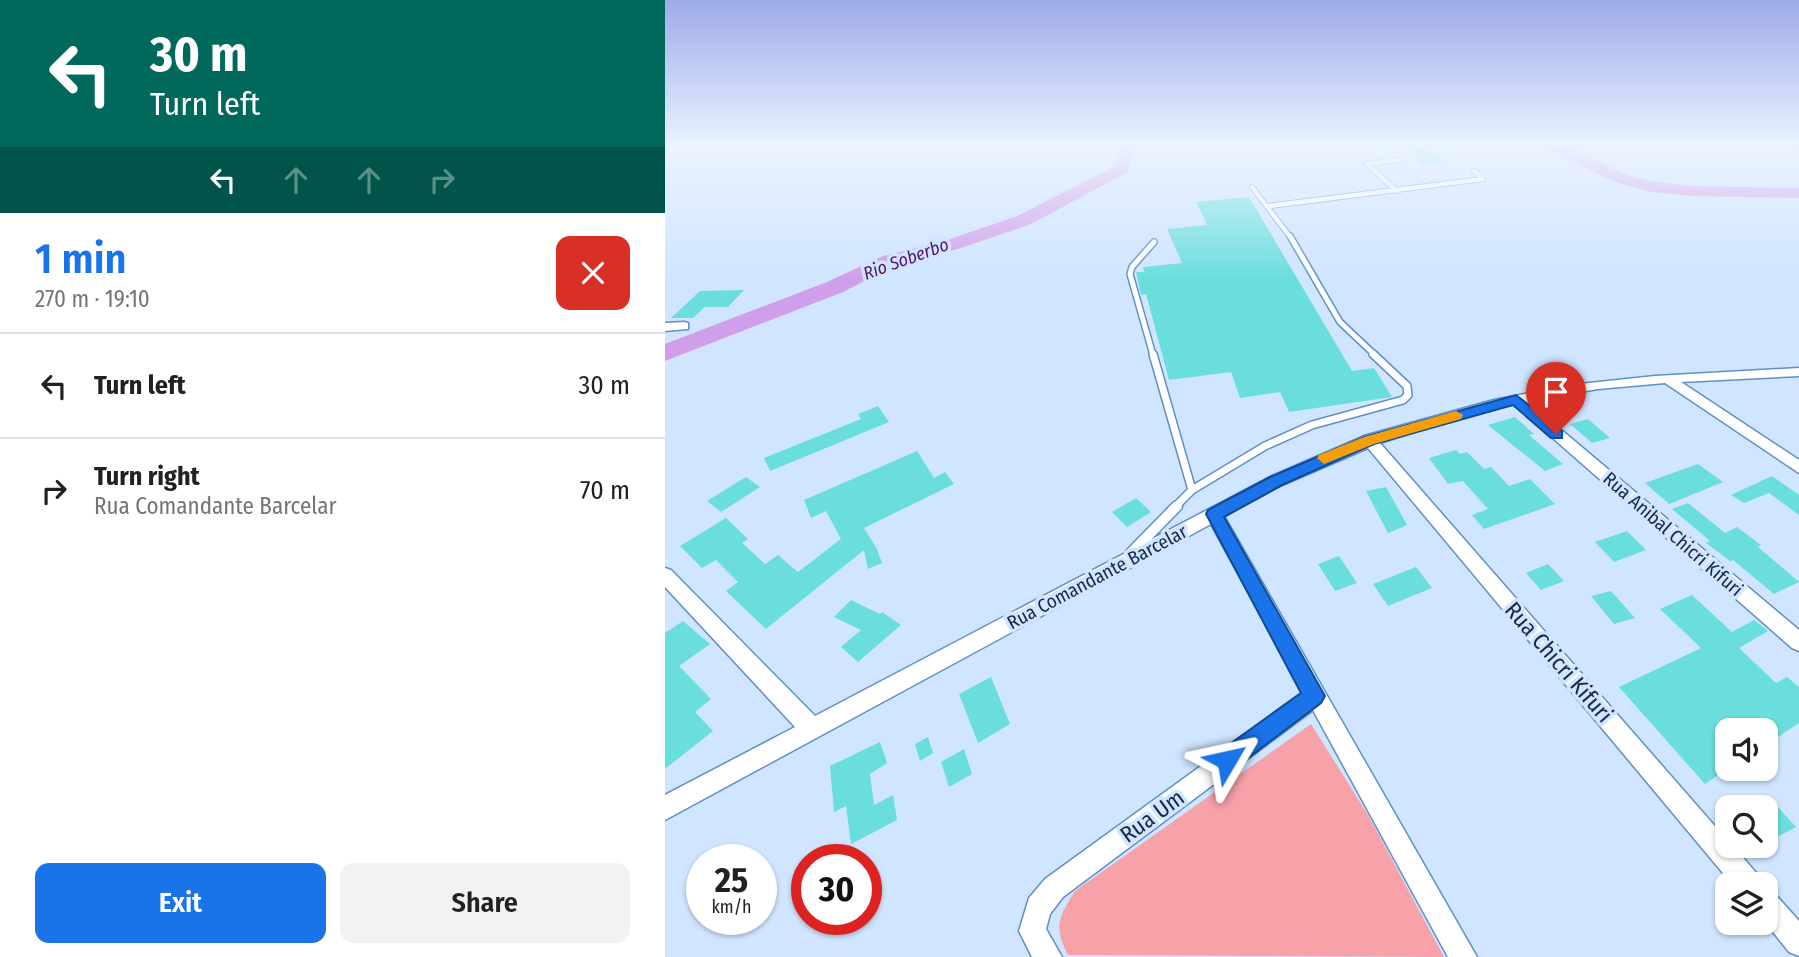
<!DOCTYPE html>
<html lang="en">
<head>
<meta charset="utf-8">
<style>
	body { margin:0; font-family:"Fira Sans Condensed",sans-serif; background:#f2f2f2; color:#202124; height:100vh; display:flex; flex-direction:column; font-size:26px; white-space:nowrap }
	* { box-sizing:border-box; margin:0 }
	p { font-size:23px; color:#757577 }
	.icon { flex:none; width:38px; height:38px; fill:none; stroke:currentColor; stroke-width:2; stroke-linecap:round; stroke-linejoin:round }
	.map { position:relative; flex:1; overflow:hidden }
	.details { display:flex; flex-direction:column; background:#fff; width:665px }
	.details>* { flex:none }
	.top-card { background:#00695c; color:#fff; overflow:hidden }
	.fabs { position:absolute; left:1050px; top:718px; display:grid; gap:14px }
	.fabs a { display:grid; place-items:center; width:63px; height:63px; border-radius:14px; background:#fff; box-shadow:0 2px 5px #0004; font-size:35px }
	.speed { position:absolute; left:21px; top:844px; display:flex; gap:14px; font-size:35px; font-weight:700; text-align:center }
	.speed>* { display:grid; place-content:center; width:91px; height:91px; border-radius:50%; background:#fff; box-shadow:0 2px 5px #0004; line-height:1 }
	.speed small { font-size:18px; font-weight:400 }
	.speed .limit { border:10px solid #d22; background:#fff; color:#111 }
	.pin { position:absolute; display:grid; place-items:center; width:60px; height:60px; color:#fff; margin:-72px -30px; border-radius:50% 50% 50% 0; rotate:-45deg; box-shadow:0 0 7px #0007 }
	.pin .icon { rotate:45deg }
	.me { position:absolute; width:77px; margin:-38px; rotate:54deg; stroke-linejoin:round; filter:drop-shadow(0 0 5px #0008) }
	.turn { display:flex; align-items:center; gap:24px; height:147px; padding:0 35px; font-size:32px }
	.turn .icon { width:91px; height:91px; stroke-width:2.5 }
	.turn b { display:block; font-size:49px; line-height:60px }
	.lanes { display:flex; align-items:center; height:66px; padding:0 35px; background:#0003; justify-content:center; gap:35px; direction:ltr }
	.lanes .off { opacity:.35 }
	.round { display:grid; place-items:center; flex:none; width:74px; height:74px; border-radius:14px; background:#f2f2f2 }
	.head { display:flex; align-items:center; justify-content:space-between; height:119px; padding:0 35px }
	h1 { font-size:42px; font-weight:600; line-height:52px; color:#1a73e8 }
	.cta { display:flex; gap:14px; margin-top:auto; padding:14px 35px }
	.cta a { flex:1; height:80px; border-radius:14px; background:#1a73e8; color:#fff; font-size:28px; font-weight:600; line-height:80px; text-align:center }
	.cta a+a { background:#f2f2f2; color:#202124 }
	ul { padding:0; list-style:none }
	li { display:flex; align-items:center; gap:21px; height:105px; padding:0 35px; border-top:2px solid #e0e0e0 }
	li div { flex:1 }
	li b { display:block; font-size:26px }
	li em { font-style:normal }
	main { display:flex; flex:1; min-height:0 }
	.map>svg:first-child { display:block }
</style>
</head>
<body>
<main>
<section class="details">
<div class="top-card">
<div class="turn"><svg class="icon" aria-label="left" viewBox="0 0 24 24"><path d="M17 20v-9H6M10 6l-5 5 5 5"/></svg><div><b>30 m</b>Turn left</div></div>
<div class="lanes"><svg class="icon" aria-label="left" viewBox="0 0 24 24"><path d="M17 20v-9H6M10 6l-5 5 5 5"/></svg><svg class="icon off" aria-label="ahead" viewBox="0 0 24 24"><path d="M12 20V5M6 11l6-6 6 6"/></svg><svg class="icon off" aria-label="ahead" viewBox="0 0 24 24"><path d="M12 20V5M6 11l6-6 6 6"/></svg><svg class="icon off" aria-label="right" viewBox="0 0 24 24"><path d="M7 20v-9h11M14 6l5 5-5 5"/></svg></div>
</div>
<div class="head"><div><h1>1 min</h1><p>270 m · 19:10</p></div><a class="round" style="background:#d93025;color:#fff"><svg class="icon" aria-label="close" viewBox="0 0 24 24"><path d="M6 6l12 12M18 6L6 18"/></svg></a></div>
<ul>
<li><svg class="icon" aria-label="left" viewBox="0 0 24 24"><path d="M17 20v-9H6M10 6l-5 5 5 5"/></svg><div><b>Turn left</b></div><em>30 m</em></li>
<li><svg class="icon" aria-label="right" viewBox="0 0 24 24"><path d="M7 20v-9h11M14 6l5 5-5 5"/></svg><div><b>Turn right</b><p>Rua Comandante Barcelar</p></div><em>70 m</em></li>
</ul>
<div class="cta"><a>Exit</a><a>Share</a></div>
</section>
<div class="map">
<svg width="1134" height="957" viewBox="0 0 1134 957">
	<rect width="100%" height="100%" fill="#d0e5ff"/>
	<path fill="#f7a1a8" d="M646 724 703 815 779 957 403 955C388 926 394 917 410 891Z"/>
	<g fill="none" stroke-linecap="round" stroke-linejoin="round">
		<path fill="#d19eea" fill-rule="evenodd" d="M457 146H472L463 172 366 224 293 249 232 264 178 292 0 361V344L162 282 218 256 279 241 352 216 450 166Z
			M875 146H901L962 175 986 181 1028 186 1134 188V198L1028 196 986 192 950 182Z"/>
	</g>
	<path fill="#69dedd" d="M750 146 780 157 774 158 779 163 754 164Z
		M584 197 687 371 709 368 727 397 624 412 615 392 575 398 566 372 504 380 481 294 476 295 471 272H479L478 267 517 263 502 229 542 225 531 202Z
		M79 290 63 307H40L28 318H6L35 291Z
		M213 406 224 422 105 471 99 458 196 419 193 414Z
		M850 417 869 434 864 435 898 464 880 471 823 425Z
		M923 419 945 438 927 443 905 424Z
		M791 450 795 454 802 452 819 469 826 467 844 486 865 479 890 504 819 529 807 515 823 509 798 481 783 484 764 458Z
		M252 451 269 478 280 472 289 484 199 528 212 549 217 563 203 569 199 550 101 629 61 591 73 582 51 560 37 568 15 546 61 518 83 539 77 543 100 564 113 555 133 572 176 539 161 511 146 518 139 500Z
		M1033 464 1058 482 1004 504 980 483Z
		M1107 476 1134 495V515L1104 493 1079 503 1066 495Z
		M81 477 95 487 56 512 42 501Z
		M721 487 742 525 723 533 701 491Z
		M471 498 486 512 462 527 447 512Z
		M1023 503 1060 533 1072 527 1096 545 1093 547 1134 582 1109 594 1068 560 1065 561 1041 543 1045 541 1007 509Z
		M962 531 981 550 949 562 930 542Z
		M674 556 692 583 670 591 653 564Z
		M883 564 899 581 876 590 861 573Z
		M751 567 767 588 723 606 708 584Z
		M946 591 970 618 949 624 926 596Z
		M1027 595 1067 632 1089 620 1103 631 1074 648 1111 683 1122 677 1134 687V723L1101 745V730H1062V769L1040 784 954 687 1036 648 995 609Z
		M186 600 215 614 217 612 236 625 193 662 176 647 196 630 169 617Z
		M18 621 45 644 14 666 46 699 30 712 48 731 0 769V633Z
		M326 677 345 724 313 743 294 694Z
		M263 737 268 753 255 761 250 744Z
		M215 742 222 763 205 774 209 805 228 795 232 820 186 844 181 806 169 812 165 766Z
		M299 749 307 774 284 787 276 762Z
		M1101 794 1131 827 1114 836 1101 821Z"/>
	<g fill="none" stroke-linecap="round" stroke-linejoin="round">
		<defs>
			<path id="lane-far3" d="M587 187 626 238
				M732 191 702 164 734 160
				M604 206 818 179 809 171"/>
			<path id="lane-far2" d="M625 236 675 322 710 355
				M488 355 465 274 467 267 489 242"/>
			<path id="lane-far1" d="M488 354 527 490 510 507
				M527 490 600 446 647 425 738 400 743 395 742 386 708 354"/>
			<path id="lane" d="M466 553 512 506"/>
			<path id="street" d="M19 322 23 323V329L0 331V323Z
				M1134 368V376L1016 382 1134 460V473L1000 383 933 389 862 401 1134 630V651L1127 648 849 404 796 417 715 443 1062 840V845H1067L1093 875 1097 884H1067L703 448 617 485 559 516 812 957H783L648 710 398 897 385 914 381 929 397 957H367L354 931 364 898 380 879 638 692 546 524 0 820V795L130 727 0 587V568L6 570 150 716 605 477 699 436 829 400 905 385 990 376Z
				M1101 890 1110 894 1134 921V956L1124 952 1100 922Z"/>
		</defs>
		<use href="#lane-far3" stroke="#5e8fcb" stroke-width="6"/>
		<use href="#lane-far2" stroke="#5e8fcb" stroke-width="8"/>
		<use href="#lane-far1" stroke="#5e8fcb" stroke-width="10"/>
		<use href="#lane" stroke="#5e8fcb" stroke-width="13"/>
		<use href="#street" stroke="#5e8fcb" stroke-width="3"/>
		<use href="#lane-far3" stroke="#fff" stroke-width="4.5"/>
		<use href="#lane-far2" stroke="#fff" stroke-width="5"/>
		<use href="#lane-far1" stroke="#fff" stroke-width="7"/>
		<use href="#lane" stroke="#fff" stroke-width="10"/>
		<use href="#street" fill="#fff" fill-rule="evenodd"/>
	</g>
	<linearGradient id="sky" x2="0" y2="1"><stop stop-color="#9fabe9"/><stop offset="0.52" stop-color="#eaf3ff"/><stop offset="1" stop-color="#eaf3ff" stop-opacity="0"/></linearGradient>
	<rect width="1134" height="280" fill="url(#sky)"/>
	<path fill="#1a73e8" stroke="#114b97" stroke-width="2" d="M851 395 897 431V438H886L848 405 709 444 617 485 559 517 660 696 656 703 570 768 562 771 554 768 551 760 554 752 636 693 541 514 543 510 605 477 699 437Z"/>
	<path fill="#f59e0b" d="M791 411 798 415 796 419 709 444 659 464 652 458 654 455 699 437Z"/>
	<g text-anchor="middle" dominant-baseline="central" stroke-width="7" stroke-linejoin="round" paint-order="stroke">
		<g font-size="18" font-style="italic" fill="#54126d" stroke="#d0e5ff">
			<text transform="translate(241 259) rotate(-20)">Rio Soberbo</text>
		</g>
		<g font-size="19" fill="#162a43" stroke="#d0e5ff">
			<text transform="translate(1008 534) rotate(41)">Rua Anibal Chicri Kifuri</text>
			<text transform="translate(432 577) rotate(-28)">Rua Comandante Barcelar</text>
		</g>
		<g font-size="23" fill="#162a43" stroke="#d0e5ff">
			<text transform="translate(894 662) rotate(49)">Rua Chicri Kifuri</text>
			<text transform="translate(487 816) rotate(-36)">Rua Um</text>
		</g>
	</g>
</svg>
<div class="fabs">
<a><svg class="icon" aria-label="sound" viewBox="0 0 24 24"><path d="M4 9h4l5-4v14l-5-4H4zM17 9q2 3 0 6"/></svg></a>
<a><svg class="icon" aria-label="search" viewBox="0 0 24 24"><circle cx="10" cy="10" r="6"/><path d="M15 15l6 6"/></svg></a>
<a><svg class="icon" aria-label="layers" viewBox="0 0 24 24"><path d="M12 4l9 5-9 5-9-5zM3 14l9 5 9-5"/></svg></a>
</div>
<div class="speed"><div>25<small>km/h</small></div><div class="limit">30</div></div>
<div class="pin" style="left:891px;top:434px;background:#d93025"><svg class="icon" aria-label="arrive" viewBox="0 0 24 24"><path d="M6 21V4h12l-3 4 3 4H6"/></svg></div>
<svg class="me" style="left:562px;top:760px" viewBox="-20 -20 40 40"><path d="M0-17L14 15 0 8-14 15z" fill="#1a73e8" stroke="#fff" stroke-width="4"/></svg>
</div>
</main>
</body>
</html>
